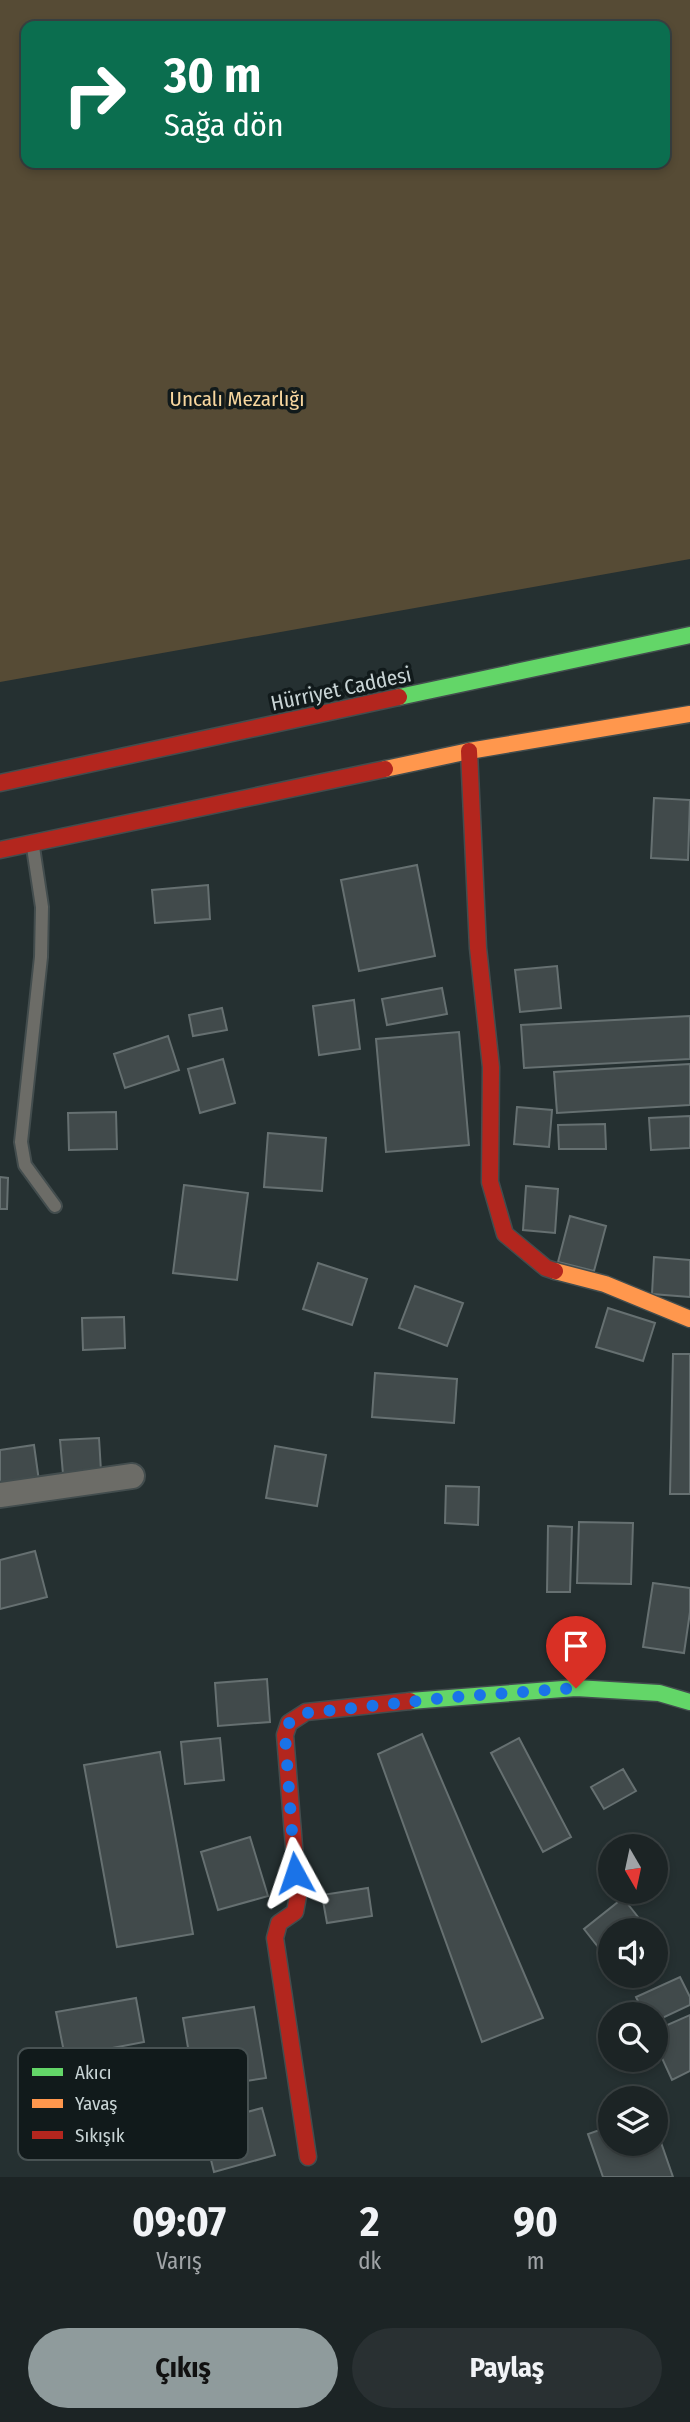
<!DOCTYPE html>
<html lang="tr">
<head>
<meta charset="utf-8">
<style>
	body { margin:0; font-family:"Fira Sans Condensed",sans-serif; background:#293032; color:#f1f3f6; height:100vh; display:flex; flex-direction:column; font-size:26px; white-space:nowrap }
	* { box-sizing:border-box; margin:0 }
	p { font-size:23px; color:#a0a4a7 }
	.icon { flex:none; width:38px; height:38px; fill:none; stroke:currentColor; stroke-width:2; stroke-linecap:round; stroke-linejoin:round }
	.map { position:relative; height:2177px; overflow:hidden }
	.drawer { display:flex; flex-direction:column; background:#1c2425; flex:1 }
	.drawer>* { flex:none }
	.top-card { position:absolute; left:21px; top:21px; width:649px; height:147px; border-radius:14px; box-shadow:0 4px 10px #0003,0 0 0 2px #3a4142; background:#0b6e4f; color:#fff; overflow:hidden }
	.needle { width:46px; rotate:171deg }
	.controls { position:absolute; left:598px; top:1834px; display:grid; gap:14px }
	.controls a { display:grid; place-items:center; width:70px; height:70px; border-radius:50%; background:#1c2425; box-shadow:0 4px 10px #0003,0 0 0 2px #3a4142; font-size:35px }
	.pin { position:absolute; display:grid; place-items:center; width:60px; height:60px; color:#fff; margin:-72px -30px; border-radius:50% 50% 50% 0; rotate:-45deg; box-shadow:0 0 7px #0007 }
	.pin .icon { rotate:45deg }
	.me { position:absolute; width:77px; margin:-38px; rotate:355deg; stroke-linejoin:round; filter:drop-shadow(0 0 5px #0008) }
	.turn { display:flex; align-items:center; gap:24px; height:147px; padding:0 28px; font-size:32px }
	.turn .icon { width:91px; height:91px; stroke-width:2.5 }
	.turn b { display:block; font-size:49px; line-height:60px }
	.eta { display:flex; justify-content:space-evenly; align-items:center; height:119px; text-align:center }
	.eta b { font-size:42px; font-weight:700; line-height:49px }
	.cta { display:flex; gap:14px; margin-top:auto; padding:14px 28px }
	.cta a { flex:1; height:80px; border-radius:42px; background:#8f9b9c; color:#111; font-size:28px; font-weight:700; line-height:80px; text-align:center }
	.cta a+a { background:#293032; color:#f1f3f6 }
	.map>svg:first-child { display:block }
</style>
</head>
<body>
<div class="map">
<svg width="690" height="2177" viewBox="0 0 690 2177">
	<rect width="100%" height="100%" fill="#253031"/>
	<path fill="#564b35" fill-rule="evenodd" d="M0 0H690V559L0 682ZM26 26H665V163H26Z"/>
	<path fill="#414a4b" stroke="#667071" stroke-width="2" d="M654 798 690 800 688 860 651 858Z
		M417 865 435 956 359 971 341 880Z
		M208 885 210 919 155 923 152 890Z
		M557 966 561 1008 520 1012 515 970Z
		M442 988 447 1014 387 1025 382 999Z
		M354 1000 360 1049 319 1055 313 1006Z
		M222 1008 227 1030 193 1036 189 1015Z
		M690 1016V1059L524 1068 521 1025Z
		M459 1032 469 1145 386 1152 376 1039Z
		M168 1036 179 1070 125 1088 114 1054Z
		M223 1059 235 1103 200 1113 188 1069Z
		M690 1064V1105L557 1113 554 1072Z
		M517 1107 552 1110 549 1147 514 1144Z
		M116 1112 117 1149 69 1150 68 1113Z
		M690 1116V1148L651 1150 649 1118Z
		M605 1124 606 1149H559L558 1125Z
		M268 1133 326 1138 322 1191 264 1187Z
		M0 1177 8 1178 7 1209H0Z
		M184 1185 248 1193 237 1280 173 1273Z
		M526 1186 558 1189 555 1233 523 1230Z
		M570 1216 606 1226 594 1271 558 1262Z
		M654 1257 690 1260V1297L652 1294Z
		M318 1263 367 1279 352 1325 303 1309Z
		M415 1286 463 1303 447 1346 399 1328Z
		M608 1308 655 1323 643 1361 596 1347Z
		M124 1317 125 1348 83 1350 82 1318Z
		M673 1354H690V1494H670Z
		M375 1373 457 1379 454 1423 372 1417Z
		M99 1438 101 1471 63 1474 60 1440Z
		M34 1445 39 1481 0 1487V1450Z
		M275 1446 326 1455 317 1506 266 1498Z
		M446 1486 479 1487 478 1525 445 1523Z
		M579 1522 633 1523 631 1584 577 1583Z
		M548 1526 572 1527 570 1592H547Z
		M35 1551 47 1597 0 1609V1560Z
		M653 1583 690 1588V1612L684 1653 643 1647Z
		M267 1679 270 1722 218 1726 215 1683Z
		M422 1734 543 2018 482 2042 378 1754Z
		M220 1738 224 1780 185 1784 181 1742Z
		M519 1738 571 1837 543 1852 491 1753Z
		M160 1752 193 1934 117 1947 84 1765Z
		M623 1769 636 1791 604 1809 591 1787Z
		M250 1837 268 1896 218 1910 201 1852Z
		M368 1888 372 1916 327 1923 322 1895Z
		M623 1898 642 1922 631 1930H611V1946L602 1952 584 1929Z
		M680 1977 690 1997V2005L656 2021V2014H644L636 1997Z
		M136 1998 144 2042 65 2057 56 2012Z
		M254 2007 266 2078 195 2089 183 2018Z
		M690 2015V2071L672 2080 656 2045V2030Z
		M262 2108 275 2155 214 2172 202 2124Z
		M611 2126V2144H656V2128L673 2177H603L588 2134Z"/>
	<g fill="none" stroke-linecap="round" stroke-linejoin="round">
		<defs>
			<path id="lane" d="M33 847 42 907 41 957 21 1142 25 1165 55 1206"/>
			<path id="street" d="M0 1495 132 1476"/>
			<path id="fast" d="M399 697 690 635
				M410 1701 576 1688 659 1693 690 1702"/>
			<path id="slow" d="M385 769 469 751 690 714
				M555 1271 605 1284 690 1319"/>
			<path id="jam" d="M469 751 478 948 491 1067 490 1182 505 1234 546 1268 555 1271
				M0 783 399 697
				M0 850 385 769
				M308 2157 275 1938 279 1923 295 1912 298 1896 285 1735 289 1723 306 1712 410 1701"/>
		</defs>
		<use href="#lane" stroke="#434d4e" stroke-width="16"/>
		<use href="#street" stroke="#434d4e" stroke-width="28"/>
		<use href="#fast" stroke="#434d4e" stroke-width="19"/>
		<use href="#slow" stroke="#434d4e" stroke-width="19"/>
		<use href="#jam" stroke="#434d4e" stroke-width="19"/>
		<use href="#lane" stroke="#6c6c67" stroke-width="12"/>
		<use href="#street" stroke="#6c6c67" stroke-width="24"/>
		<use href="#fast" stroke="#63d668" stroke-width="16"/>
		<use href="#slow" stroke="#ff974d" stroke-width="16"/>
		<use href="#jam" stroke="#b3261e" stroke-width="16"/>
	</g>
	<g fill="none" stroke-linecap="round" stroke-linejoin="round">
		<path stroke="#1a73e8" stroke-width="12" stroke-dasharray="0 21.6" d="M295 1873 285 1735 289 1723 306 1713 454 1697 576 1688"/>
	</g>
	<g text-anchor="middle" dominant-baseline="central" stroke-width="7" stroke-linejoin="round" paint-order="stroke">
		<g font-size="21" fill="#f7d69e" stroke="#111a1b">
			<text x="237" y="399">Uncalı Mezarlığı</text>
		</g>
		<g font-size="21" fill="#c8d4d5" stroke="#111a1b">
			<text transform="translate(341 689) rotate(-12)">Hürriyet Caddesi</text>
		</g>
	</g>
	<rect x="18" y="2048" width="230" height="112" rx="10" fill="#111a1b" stroke="#485253" stroke-width="2"/>
	<rect x="32" y="2068" width="31" height="8" fill="#63d668"/>
	<rect x="32" y="2099" width="31" height="9" fill="#ff974d"/>
	<rect x="32" y="2131" width="31" height="8" fill="#b3261e"/>
	<g font-size="19" fill="#c8d4d5">
		<text x="75" y="2079">Akıcı</text>
		<text x="75" y="2110">Yavaş</text>
		<text x="75" y="2142">Sıkışık</text>
	</g>
</svg>
<div class="controls">
<a><svg class="needle" viewBox="-14 -14 28 28"><path d="M0-13l5 13h-10z" fill="#e53935"/><path d="M0 13l5-13h-10z" fill="#a0a4a7"/></svg></a>
<a><svg class="icon" aria-label="sound" viewBox="0 0 24 24"><path d="M4 9h4l5-4v14l-5-4H4zM17 9q2 3 0 6"/></svg></a>
<a><svg class="icon" aria-label="search" viewBox="0 0 24 24"><circle cx="10" cy="10" r="6"/><path d="M15 15l6 6"/></svg></a>
<a><svg class="icon" aria-label="layers" viewBox="0 0 24 24"><path d="M12 4l9 5-9 5-9-5zM3 14l9 5 9-5"/></svg></a>
</div>
<div class="pin" style="left:576px;top:1688px;background:#d93025"><svg class="icon" aria-label="arrive" viewBox="0 0 24 24"><path d="M6 21V4h12l-3 4 3 4H6"/></svg></div>
<svg class="me" style="left:295px;top:1873px" viewBox="-20 -20 40 40"><path d="M0-17L14 15 0 8-14 15z" fill="#1a73e8" stroke="#fff" stroke-width="4"/></svg>
<div class="top-card">
<div class="turn"><svg class="icon" aria-label="right" viewBox="0 0 24 24"><path d="M7 20v-9h11M14 6l5 5-5 5"/></svg><div><b>30 m</b>Sağa dön</div></div>
</div>
</div>
<section class="drawer">
<div class="eta">
<div><b>09:07</b><p>Varış</p></div>
<div><b>2</b><p>dk</p></div>
<div><b>90</b><p>m</p></div>
</div>
<div class="cta"><a>Çıkış</a><a>Paylaş</a></div>
</section>
</body>
</html>
